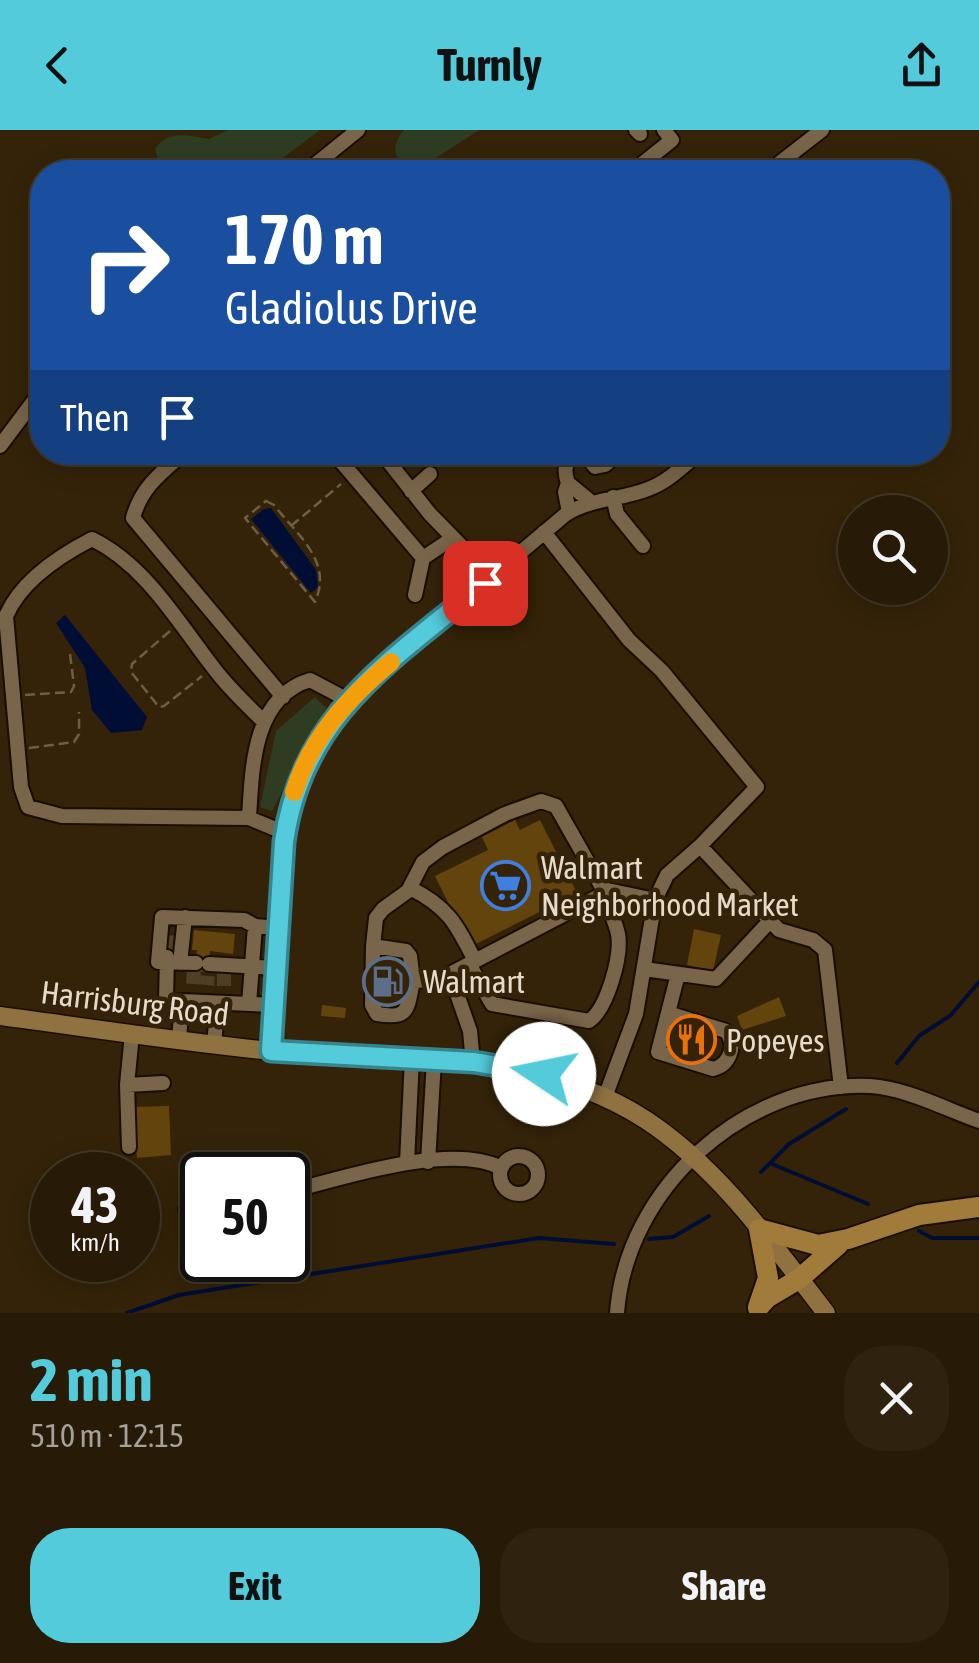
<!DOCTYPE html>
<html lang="en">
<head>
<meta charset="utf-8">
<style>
	body { margin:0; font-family:"Asap Condensed",sans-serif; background:#2f2310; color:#f1f3f6; height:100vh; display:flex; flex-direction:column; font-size:38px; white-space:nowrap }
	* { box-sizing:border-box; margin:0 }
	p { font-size:32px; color:#a4a19b }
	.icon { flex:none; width:55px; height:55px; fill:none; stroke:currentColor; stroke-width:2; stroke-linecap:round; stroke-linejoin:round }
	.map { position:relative; height:1183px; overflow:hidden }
	.details { display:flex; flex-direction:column; background:#271a06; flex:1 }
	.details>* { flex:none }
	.banner { position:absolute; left:30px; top:30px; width:920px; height:305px; border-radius:40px; box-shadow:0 5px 25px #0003,0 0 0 2px #433828; background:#1a4fa0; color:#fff; overflow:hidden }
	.buttons { position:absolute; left:838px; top:365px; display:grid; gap:20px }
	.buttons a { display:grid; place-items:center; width:110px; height:110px; border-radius:50%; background:#271a06; box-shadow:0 5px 25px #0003,0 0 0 2px #433828; font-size:50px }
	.speed { position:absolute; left:30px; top:1022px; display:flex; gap:20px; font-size:50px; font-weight:700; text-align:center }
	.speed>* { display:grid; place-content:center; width:130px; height:130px; border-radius:50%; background:#271a06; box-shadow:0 5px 25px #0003,0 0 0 2px #433828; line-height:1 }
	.speed small { font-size:25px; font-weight:400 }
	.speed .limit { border:5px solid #111; border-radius:15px; background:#fff; color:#111 }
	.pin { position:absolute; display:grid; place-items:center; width:85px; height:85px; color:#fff; margin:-42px; border-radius:20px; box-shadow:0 5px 15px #0006 }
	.me { position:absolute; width:110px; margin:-55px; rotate:281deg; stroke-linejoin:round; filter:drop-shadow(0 0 8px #0008) }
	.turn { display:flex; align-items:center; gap:35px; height:210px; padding:0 30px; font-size:45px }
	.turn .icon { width:130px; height:130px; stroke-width:2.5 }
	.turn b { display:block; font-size:70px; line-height:85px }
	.then { display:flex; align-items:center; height:95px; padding:0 30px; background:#0003; gap:20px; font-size:38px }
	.round { display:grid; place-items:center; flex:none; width:105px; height:105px; border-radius:40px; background:#2f2310 }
	.overview { display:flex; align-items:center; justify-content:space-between; height:170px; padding:0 30px }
	h1 { font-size:60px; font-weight:700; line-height:75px; color:#53cbda }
	.cta { display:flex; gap:20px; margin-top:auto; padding:20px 30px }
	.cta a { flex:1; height:115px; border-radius:40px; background:#53cbda; color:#111; font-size:40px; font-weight:700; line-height:115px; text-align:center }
	.cta a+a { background:#2f2310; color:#f1f3f6 }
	header { display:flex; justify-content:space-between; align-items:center; height:130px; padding:0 30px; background:#53cbda; color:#111; font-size:45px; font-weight:700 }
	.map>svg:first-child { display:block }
</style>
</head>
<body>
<header><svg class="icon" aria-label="back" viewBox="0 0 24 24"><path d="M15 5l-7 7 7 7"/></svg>Turnly<svg class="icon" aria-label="share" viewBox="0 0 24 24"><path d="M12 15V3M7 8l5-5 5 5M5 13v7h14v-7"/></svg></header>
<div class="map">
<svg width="979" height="1183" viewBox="0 0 979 1183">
	<rect width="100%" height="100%" fill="#342308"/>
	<path fill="#2e3d22" d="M228 0H320L264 42H162L155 19C168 0 186 5 209 9Z
		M404 0H479L431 31 410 37C391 30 392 14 404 0Z
		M315 567 326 578 272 681 260 677 276 601Z"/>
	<path fill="#000d34" d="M271 378 316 440 318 457 311 463 251 389 264 379Z
		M65 485 147 587 142 600 111 603 92 580 85 538 56 493Z"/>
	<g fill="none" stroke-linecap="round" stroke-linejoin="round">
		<path stroke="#000d34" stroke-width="4" d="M897 933 919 906 951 885 979 852
			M772 1034 868 1074
			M761 1042 789 1014 846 979
			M919 1101 932 1108H979
			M649 1109 673 1107 709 1086
			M127 1183 179 1165 539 1108 614 1114"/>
	</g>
	<path fill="#63440d" d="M515 690 520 700 540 690 577 763 470 817 435 746 488 720 482 707Z
		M694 799 721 805 713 841 687 835Z
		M194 800 235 804 233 824 210 821 209 842 195 841 197 820H192Z
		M380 826 400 827 396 875 377 874Z
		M779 867 786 886 742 900 737 886Z
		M322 875 346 878 345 888 321 886Z
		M677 896 710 905 705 923 672 914Z
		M169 976 171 1025 137 1028 133 977Z"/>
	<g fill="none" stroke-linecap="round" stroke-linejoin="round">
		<path stroke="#4f3f25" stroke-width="14" stroke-dasharray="14 7" stroke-linecap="butt" d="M167 819 168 801
			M200 833 209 834 207 855
			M193 854 194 840
			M224 856V843"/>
		<defs>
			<path id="minor" d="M636 0 640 4
				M306 42 358 0
				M632 42 672 10 664 0
				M768 42 822 0
				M0 316 42 260
				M185 322C162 342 141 357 133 388L283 567
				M333 322 423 428
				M381 322 430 384 471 426 485 453
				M583 322 595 337 605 335 620 322
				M568 353C563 339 565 332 577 322
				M411 361 430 344
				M613 367 617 384 643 416
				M569 382 565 362 568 353 591 372
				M544 402 629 510 662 541 757 657 700 716
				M415 465 423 428 453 408
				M264 592C249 577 233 562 220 546 181 498 149 437 92 409 59 426 21 451 6 486L21 657 28 677 62 686 249 688 285 703
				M249 688C252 638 253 567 310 550L348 570
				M410 758C448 777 456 793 475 831
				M373 816 376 788 383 779 408 761 423 732 443 717 505 684 541 671 556 676 603 759 655 770
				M167 827 166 869 182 871
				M180 833 185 787
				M196 833 158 832 162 787 244 790 255 796
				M209 834 277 838
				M469 834 603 764
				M644 839 716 849 769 792
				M450 844 469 834 492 874 589 891C607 879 622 826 618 804 615 789 606 775 603 759
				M413 851 410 826 406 821 373 816 372 875 377 884C410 890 407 878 413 851L436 850 450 844 470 901 473 933
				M249 874 255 796 279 798
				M668 883 726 901C737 915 730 935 713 939L658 922 678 844
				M179 910 182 871 274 875
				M214 914 218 873
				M271 921 285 703 297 655 314 617 337 583 366 553 566 384C592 368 621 370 648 359 668 352 684 335 700 322
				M127 955 163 953
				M605 967 636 884 655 770 667 745 700 716 779 800 813 810 825 820 841 957
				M129 1017 127 955 132 904
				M500 1045a19 19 0 1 1 38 0a19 19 0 1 1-38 0Z
				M407 1032 412 928
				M428 1032 434 930
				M288 1062C342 1048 451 1012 501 1038
				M202 1063 191 1069 186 1079 192 1095 202 1100
				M617 1183C626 1059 744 951 870 956 906 958 945 979 979 991"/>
			<path id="major" d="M0 886C90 898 180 912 271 921 399 934 532 916 646 990 719 1038 773 1115 826 1183"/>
			<path id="highway" d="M759 1099 818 1115 848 1109 919 1085 979 1077
				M758 1177 768 1148 759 1099
				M758 1178 767 1168 799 1149 838 1115"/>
		</defs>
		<use href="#minor" stroke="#190d00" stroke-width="18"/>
		<use href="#major" stroke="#190d00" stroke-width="21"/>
		<use href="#highway" stroke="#190d00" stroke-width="24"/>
		<path stroke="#6d5e47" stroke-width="2.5" stroke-dasharray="10 5" stroke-linecap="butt" d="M266 371 274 375C298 406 333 431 315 472L245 388Z
			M291 396 341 354
			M170 501 132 534 131 542 159 577 164 576 202 546
			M25 565 71 562 74 556 70 524
			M29 618 74 612 79 604V582"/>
		<use href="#minor" stroke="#796549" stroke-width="14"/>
		<use href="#major" stroke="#907240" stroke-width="18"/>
		<use href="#highway" stroke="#a07b3a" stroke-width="20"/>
	</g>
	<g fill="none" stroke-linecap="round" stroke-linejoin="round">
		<defs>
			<path id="route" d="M485 453C393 530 302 583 284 712L271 921 474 932 544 944"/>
		</defs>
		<use href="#route" stroke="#36848e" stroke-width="25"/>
		<use href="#route" stroke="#53cbda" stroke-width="18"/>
		<path stroke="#f59e0b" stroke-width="18" d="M294 662C311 607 348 568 391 532"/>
	</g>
	<defs>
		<symbol id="supermarket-ring" viewBox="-11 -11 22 22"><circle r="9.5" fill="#342308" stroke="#3f7fe0" stroke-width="1.5"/><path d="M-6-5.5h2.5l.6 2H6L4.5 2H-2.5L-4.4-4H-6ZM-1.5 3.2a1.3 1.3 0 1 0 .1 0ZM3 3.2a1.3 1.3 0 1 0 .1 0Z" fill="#3f7fe0"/></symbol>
		<symbol id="fuel-ring" viewBox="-11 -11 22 22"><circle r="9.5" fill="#342308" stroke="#5c6f8a" stroke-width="1.5"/><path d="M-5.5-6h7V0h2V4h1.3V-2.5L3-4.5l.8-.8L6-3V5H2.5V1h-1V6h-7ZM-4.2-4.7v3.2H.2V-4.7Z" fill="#5c6f8a"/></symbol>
		<symbol id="restaurant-ring" viewBox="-11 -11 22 22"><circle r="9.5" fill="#342308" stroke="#e8710a" stroke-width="1.5"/><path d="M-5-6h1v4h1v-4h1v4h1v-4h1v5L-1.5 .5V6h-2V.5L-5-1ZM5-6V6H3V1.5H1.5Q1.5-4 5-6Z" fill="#e8710a"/></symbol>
	</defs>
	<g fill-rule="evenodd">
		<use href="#supermarket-ring" x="478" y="728" width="55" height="55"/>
		<use href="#fuel-ring" x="360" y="824" width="55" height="55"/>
		<use href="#restaurant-ring" x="664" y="882" width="55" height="55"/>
	</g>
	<g text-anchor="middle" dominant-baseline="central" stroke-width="9" stroke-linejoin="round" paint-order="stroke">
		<g font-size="32" fill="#e6dbcb" stroke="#342308" text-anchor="start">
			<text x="541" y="737">Walmart<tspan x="541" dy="37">Neighborhood Market</tspan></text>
			<text x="423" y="851">Walmart</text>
			<text x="726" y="910">Popeyes</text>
		</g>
		<g font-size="32" fill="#e6dbcb" stroke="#342308">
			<text transform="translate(135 873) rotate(7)">Harrisburg Road</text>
		</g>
	</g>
</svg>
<div class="buttons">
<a><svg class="icon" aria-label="search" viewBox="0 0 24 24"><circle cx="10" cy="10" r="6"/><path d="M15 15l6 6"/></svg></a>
</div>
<div class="speed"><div>43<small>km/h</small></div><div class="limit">50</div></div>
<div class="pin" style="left:485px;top:453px;background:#d93025"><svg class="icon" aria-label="arrive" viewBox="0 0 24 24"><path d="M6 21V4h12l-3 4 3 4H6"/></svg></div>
<svg class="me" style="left:544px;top:944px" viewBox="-20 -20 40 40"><circle r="19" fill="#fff"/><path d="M0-13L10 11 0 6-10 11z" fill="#53cbda"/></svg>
<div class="banner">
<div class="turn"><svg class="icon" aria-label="right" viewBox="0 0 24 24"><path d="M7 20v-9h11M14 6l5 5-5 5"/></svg><div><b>170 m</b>Gladiolus Drive</div></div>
<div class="then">Then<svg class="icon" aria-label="arrive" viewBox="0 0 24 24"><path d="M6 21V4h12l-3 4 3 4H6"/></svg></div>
</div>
</div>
<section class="details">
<div class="overview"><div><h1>2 min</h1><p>510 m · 12:15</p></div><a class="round"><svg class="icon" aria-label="close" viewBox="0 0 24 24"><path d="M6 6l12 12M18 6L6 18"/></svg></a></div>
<div class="cta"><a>Exit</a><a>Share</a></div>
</section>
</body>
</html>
